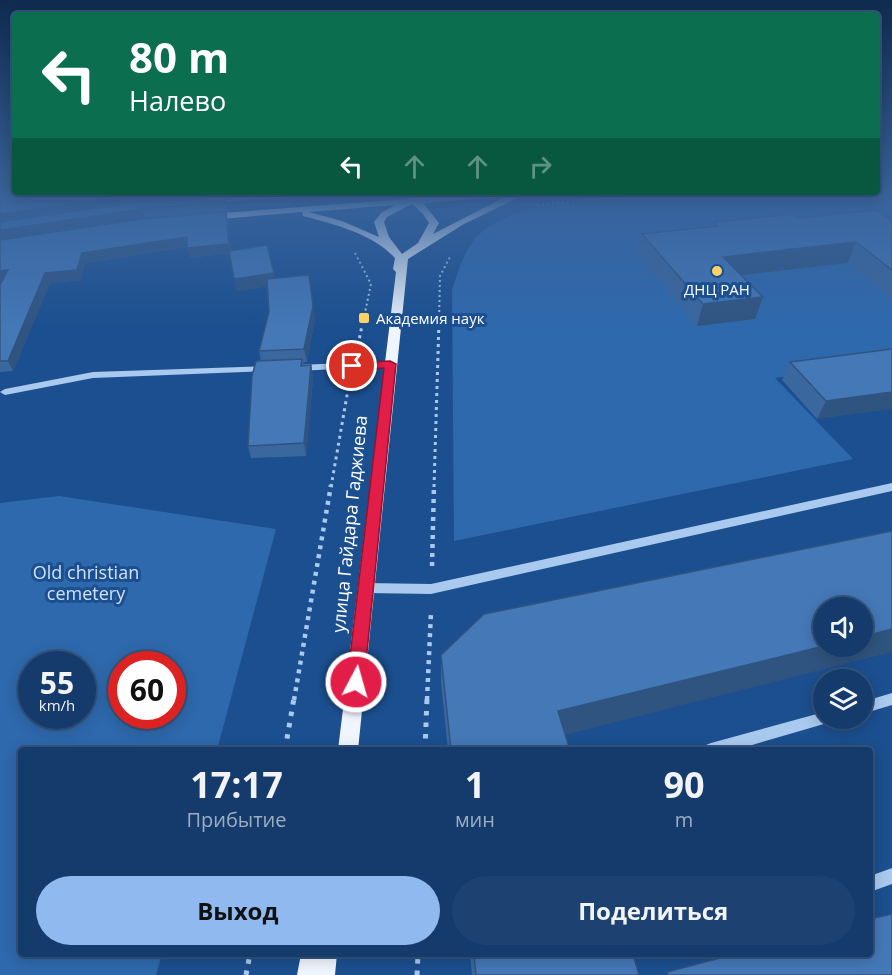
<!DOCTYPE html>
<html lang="ru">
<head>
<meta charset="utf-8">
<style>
	body { margin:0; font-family:"Open Sans",sans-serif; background:#1d4271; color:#f1f3f6; height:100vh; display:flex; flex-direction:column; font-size:22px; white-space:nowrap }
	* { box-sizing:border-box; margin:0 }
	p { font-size:20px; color:#9dadc1 }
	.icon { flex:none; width:33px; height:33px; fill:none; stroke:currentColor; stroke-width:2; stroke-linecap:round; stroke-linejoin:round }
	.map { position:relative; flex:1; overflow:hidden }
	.sheet { position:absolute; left:18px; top:747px; width:855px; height:210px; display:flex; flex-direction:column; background:#143b6b; border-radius:6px; box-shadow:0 3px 15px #0003,0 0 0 2px #33557e }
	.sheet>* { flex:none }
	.guide { position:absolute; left:12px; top:12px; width:868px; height:183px; border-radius:6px; box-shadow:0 3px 15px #0003,0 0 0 2px #33557e; background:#0b6e4f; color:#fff; overflow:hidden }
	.controls { position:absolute; left:813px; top:597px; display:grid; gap:12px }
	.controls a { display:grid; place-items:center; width:60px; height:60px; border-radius:50%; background:#143b6b; box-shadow:0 3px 15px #0003,0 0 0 2px #33557e; font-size:30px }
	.speed { position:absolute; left:18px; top:651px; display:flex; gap:12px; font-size:30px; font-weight:700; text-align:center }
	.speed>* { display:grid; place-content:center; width:78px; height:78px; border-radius:50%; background:#143b6b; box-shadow:0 3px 15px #0003,0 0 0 2px #33557e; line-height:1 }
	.speed small { font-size:15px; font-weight:400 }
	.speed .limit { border:9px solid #d22; background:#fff; color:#111 }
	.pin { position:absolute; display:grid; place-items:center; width:51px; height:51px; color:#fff; margin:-26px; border:3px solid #fff; border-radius:50%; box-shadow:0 2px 6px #0007 }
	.me { position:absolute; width:66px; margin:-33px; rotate:6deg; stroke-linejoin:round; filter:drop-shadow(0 0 4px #0008) }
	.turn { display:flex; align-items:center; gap:21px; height:126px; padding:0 18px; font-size:27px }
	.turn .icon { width:78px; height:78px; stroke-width:2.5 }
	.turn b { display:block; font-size:42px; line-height:51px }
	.lanes { display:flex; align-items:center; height:57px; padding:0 18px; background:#0003; justify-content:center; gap:30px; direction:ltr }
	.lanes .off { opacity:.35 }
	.eta { display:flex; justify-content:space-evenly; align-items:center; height:102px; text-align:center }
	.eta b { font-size:36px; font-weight:700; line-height:42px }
	.cta { display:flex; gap:12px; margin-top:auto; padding:12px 18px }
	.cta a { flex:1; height:69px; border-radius:36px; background:#90b9f0; color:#111; font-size:24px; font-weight:700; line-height:69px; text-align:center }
	.cta a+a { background:#1d4271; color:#f1f3f6 }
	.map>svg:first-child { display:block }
</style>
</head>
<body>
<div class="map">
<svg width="892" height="975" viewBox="0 0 892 975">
	<rect width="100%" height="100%" fill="#1b4f8f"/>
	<path fill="#2e69ad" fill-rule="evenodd" d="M652 194H892V361L775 378 853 459 454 541 452 290C458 272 462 256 474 240 506 200 604 198 652 194Z
		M59 496 276 529 217 750H21V954H162L156 975H0V503ZM32 664H82V716H32ZM122 664H172V716H122Z"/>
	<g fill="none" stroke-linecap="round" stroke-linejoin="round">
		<path stroke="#a9c9ee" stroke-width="2" stroke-dasharray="2 3" stroke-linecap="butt" d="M537 205 646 194
			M355 253 371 284 363 322
			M439 322 440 276 451 255"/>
		<path stroke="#a9c9ee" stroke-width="3" stroke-dasharray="3 4" stroke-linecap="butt" d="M358 345 363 321
			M331 487 349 384
			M434 487 439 321"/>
		<path stroke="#a9c9ee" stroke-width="4.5" stroke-dasharray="4 5" stroke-linecap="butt" d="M432 566 434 485
			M294 700 331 485
			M427 700 431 612"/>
		<path stroke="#a9c9ee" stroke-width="5" stroke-dasharray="4.5 7" stroke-linecap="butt" d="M285 750 294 698
			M425 750 427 698
			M246 975 250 954
			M417 975 418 954"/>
		<path fill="#a9c9ee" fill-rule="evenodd" d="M278 194H306L303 196 212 203 209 201 212 199Z
			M390 361 394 364 393 366 298 371 294 368 298 365Z
			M267 366 270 367V371L93 378 5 395 0 392 5 389 93 372Z
			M892 483V491L431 594 366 593 362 591 360 588 362 585 366 583 431 584Z
			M892 693V705L862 714V702Z
			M824 712V718H831L829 723 824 724 735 750H704L706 745 711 743Z
			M892 868V884L870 892V876Z"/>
		<path fill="#f0f6ff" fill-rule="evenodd" d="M470 194H509L505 197 423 203 439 223 433 234 503 198 514 194H526L464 224 408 259 358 750H338L396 272 393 269 395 258C373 234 334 224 303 216L302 212 208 220 203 217 208 214 408 199 414 196 418 198ZM412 204 423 214 429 223 418 243 402 254 389 237 384 222 387 217ZM395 205 381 213 374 222 379 237 342 221 309 212Z
			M301 954H337L335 975H297Z"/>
	</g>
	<path fill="#3a679d" d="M0 194H225L226 196H225L227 211 145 218 0 240Z
		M799 218 892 221V299L848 263 741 275 755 319 697 326 637 254 642 234 712 227 714 222Z
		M228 221 231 250 275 278 315 318 307 362H303L304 366 311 365 313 378 306 456 251 458 248 446 261 361 259 351 269 312 268 286 237 291 230 253 190 258 187 247 85 263 81 280 50 283 13 371 0 372V285L2 281Z
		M892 349 817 419 782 380 790 362Z
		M441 655 565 734 570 750H448L441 683Z
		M470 954H633L639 975H472Z"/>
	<path fill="#305480" d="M145 194H225L226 196H225L227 211 225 196 0 223V214Z
		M142 209 145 218 0 240V230Z
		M226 212 228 221 231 253 190 258 187 248Z
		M187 237 190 246 85 263 81 280 50 283 13 371 8 361 45 273 82 253Z
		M856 242 848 263 717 278 723 257Z
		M8 270 13 279 0 281V271Z
		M274 273 276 285 237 291 234 279Z
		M309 275 315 318 307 362 304 349Z
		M763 297 755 319 697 326 703 304Z
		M311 365 313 378 306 456 304 443Z
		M892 392V409L817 419 826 401Z
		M892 629V652L552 738 558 711 824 646H862V637Z"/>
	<path fill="#4478b7" stroke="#305480" stroke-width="1.5" d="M0 194H145L0 214Z
		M225 196V202L142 209 0 230V222L135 203Z
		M876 210 892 221V270L856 242 723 257 763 297 703 304 642 234 718 226 714 222 793 214 799 218Z
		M226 212 229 244 187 248V237L82 253 77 270 45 273 8 361H0V285L8 270 0 271V240L142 219Z
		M267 245 274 273 234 279 229 251Z
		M309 275 313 306 304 349 259 351 269 312 267 279Z
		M892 349V392L826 401 790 362Z
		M302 359 301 366 311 365 304 443 248 446 252 376 256 361Z
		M892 531V629L862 637V608H824V646L558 711 570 750H451L441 655 484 614Z
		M892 914V975H668L667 972 735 954H870V919Z
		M474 954H633L639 975H476Z"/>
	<linearGradient id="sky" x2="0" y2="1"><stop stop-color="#0f2b4f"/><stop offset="0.59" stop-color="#39639b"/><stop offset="1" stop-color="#39639b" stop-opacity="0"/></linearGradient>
	<rect width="892" height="331" fill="url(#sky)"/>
	<path fill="#e11d48" stroke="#92132f" stroke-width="1.5" d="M390 361 396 364 364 682 362 687 356 690 349 687 347 682 384 368 352 370 347 366 352 363Z"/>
	<g fill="#ffd166" stroke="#1b4f8f" stroke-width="2">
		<circle cx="717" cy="271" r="6"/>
		<rect x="358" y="312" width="12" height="12" rx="3"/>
	</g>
	<g text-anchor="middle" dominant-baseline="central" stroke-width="6" stroke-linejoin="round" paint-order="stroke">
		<g font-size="15" fill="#fff" stroke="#1b4f8f">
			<text x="717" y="289">ДНЦ РАН</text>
			<text x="376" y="318" text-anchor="start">Академия наук</text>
		</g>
		<g font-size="18" fill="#fff" stroke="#1b4f8f">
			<text transform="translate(349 524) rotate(-84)">улица Гайдара Гаджиева</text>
		</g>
		<g font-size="18" fill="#cfe3fa" stroke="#1b4f8f">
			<text x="86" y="572">Old сhristian<tspan x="86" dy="21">cemetery</tspan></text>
		</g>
	</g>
</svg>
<div class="controls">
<a><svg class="icon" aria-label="sound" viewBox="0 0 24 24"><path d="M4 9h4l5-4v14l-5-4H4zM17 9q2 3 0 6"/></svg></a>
<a><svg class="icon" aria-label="layers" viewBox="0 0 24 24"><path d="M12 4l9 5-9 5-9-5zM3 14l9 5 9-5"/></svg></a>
</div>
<div class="speed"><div>55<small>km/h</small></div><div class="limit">60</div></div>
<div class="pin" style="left:352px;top:366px;background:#d93025"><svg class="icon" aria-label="arrive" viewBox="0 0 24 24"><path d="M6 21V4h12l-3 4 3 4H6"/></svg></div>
<svg class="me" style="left:356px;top:682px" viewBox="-20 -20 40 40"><circle r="17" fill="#e11d48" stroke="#fff" stroke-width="3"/><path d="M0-11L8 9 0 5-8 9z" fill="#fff"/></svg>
<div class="guide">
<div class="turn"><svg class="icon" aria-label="left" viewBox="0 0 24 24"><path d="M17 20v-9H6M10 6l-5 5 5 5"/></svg><div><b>80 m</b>Налево</div></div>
<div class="lanes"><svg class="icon" aria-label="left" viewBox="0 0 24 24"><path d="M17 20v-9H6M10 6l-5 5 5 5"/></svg><svg class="icon off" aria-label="ahead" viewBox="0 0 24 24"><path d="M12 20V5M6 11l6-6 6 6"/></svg><svg class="icon off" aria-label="ahead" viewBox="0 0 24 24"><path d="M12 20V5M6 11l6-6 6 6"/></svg><svg class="icon off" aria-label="right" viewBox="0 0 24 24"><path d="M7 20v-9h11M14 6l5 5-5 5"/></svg></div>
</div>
<section class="sheet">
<div class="eta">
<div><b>17:17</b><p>Прибытие</p></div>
<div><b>1</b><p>мин</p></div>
<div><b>90</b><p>m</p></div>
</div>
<div class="cta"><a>Выход</a><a>Поделиться</a></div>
</section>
</div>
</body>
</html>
